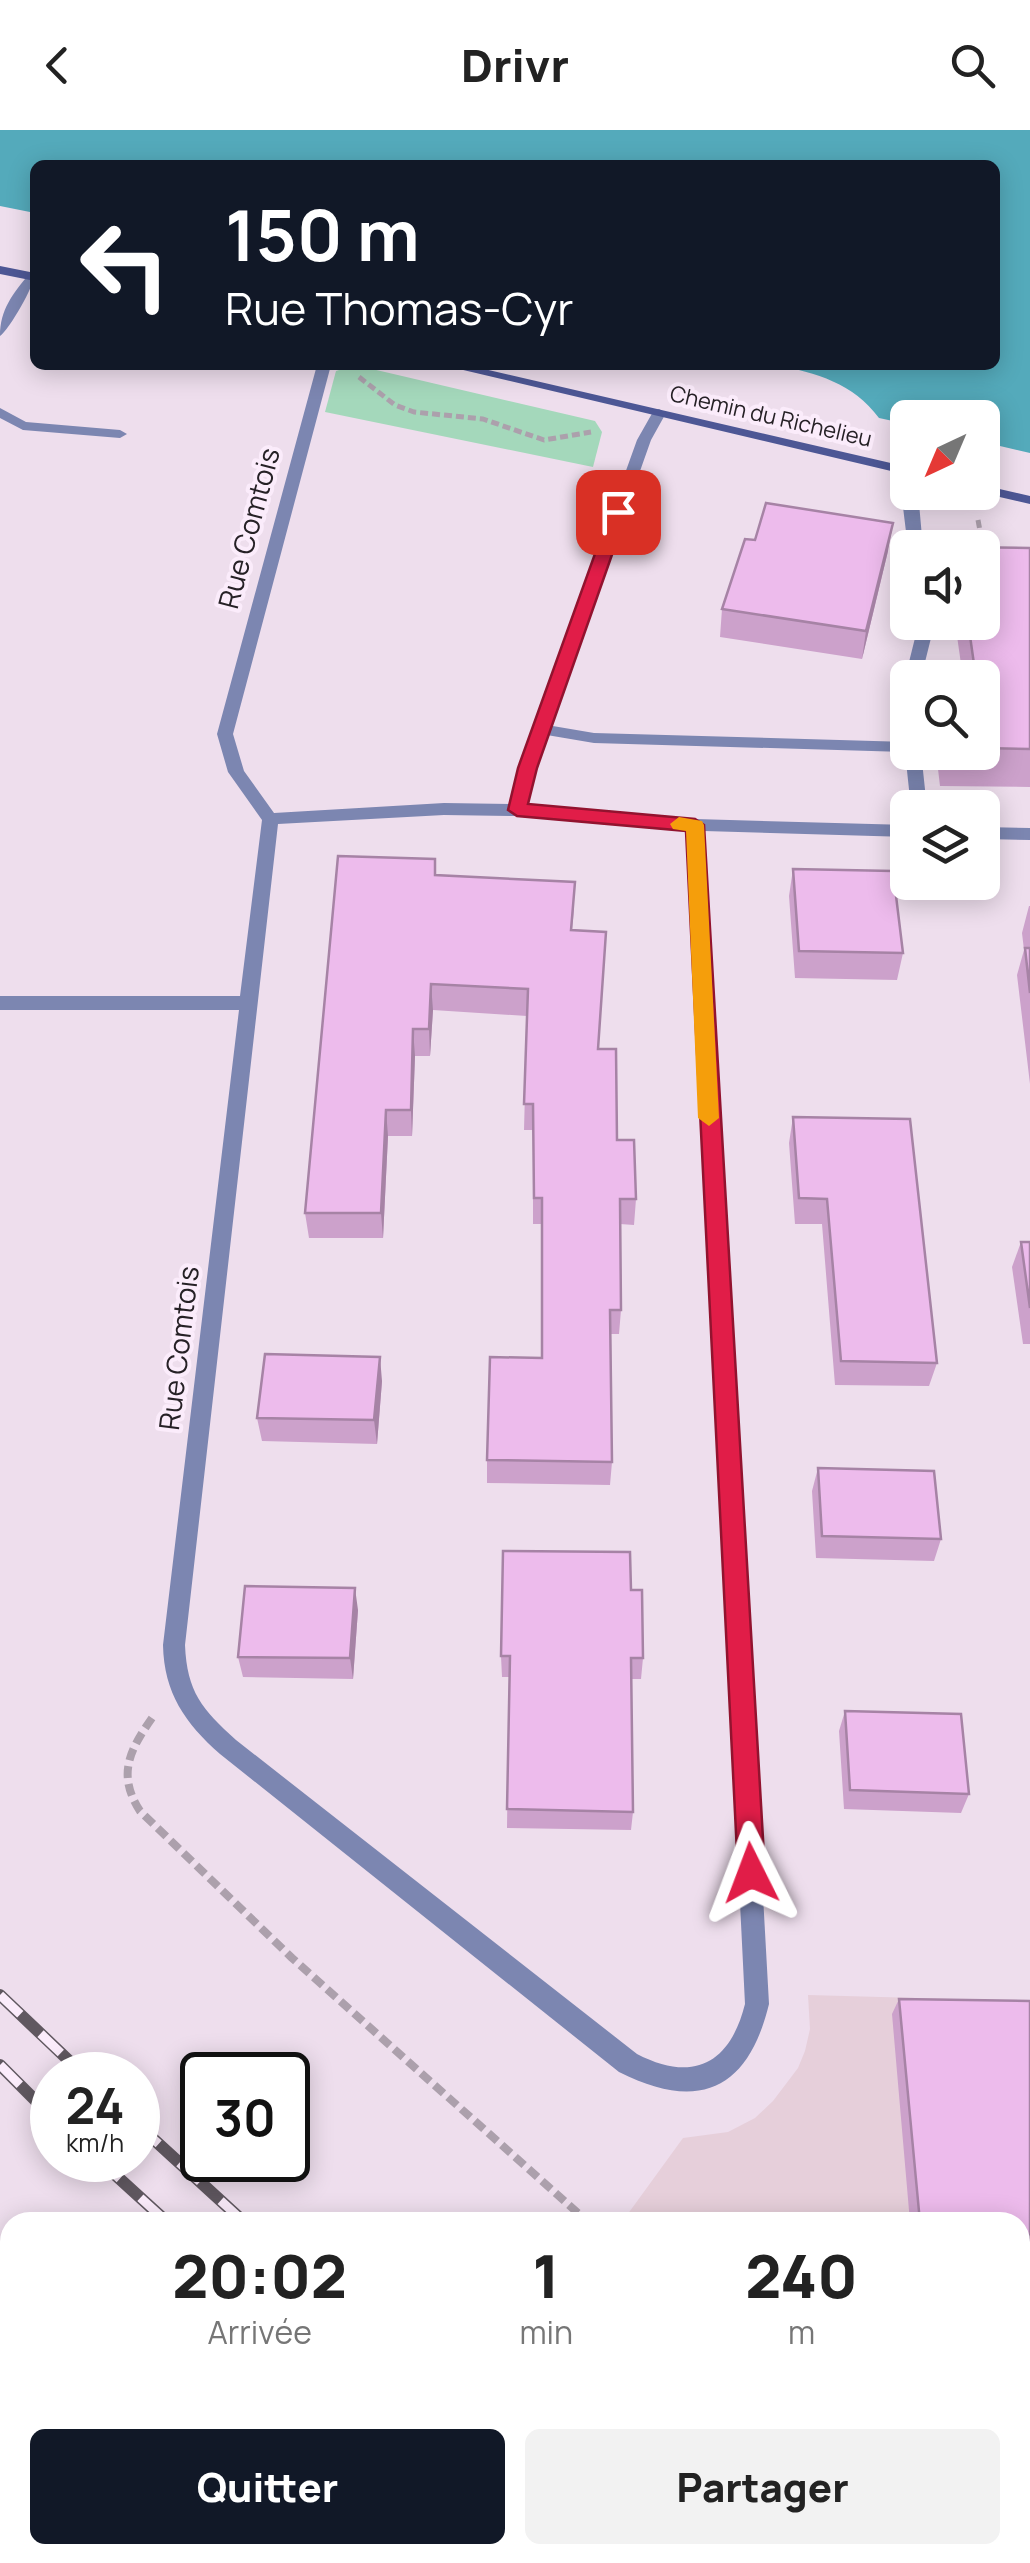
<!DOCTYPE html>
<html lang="fr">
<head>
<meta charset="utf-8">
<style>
	body { margin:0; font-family:Manrope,sans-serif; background:#f2f2f2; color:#222; height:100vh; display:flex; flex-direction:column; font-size:38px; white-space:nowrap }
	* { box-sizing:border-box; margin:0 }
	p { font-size:32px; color:#767676 }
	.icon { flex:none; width:55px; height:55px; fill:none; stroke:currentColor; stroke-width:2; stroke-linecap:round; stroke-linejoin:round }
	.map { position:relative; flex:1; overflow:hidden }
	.drawer { position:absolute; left:0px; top:2082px; width:1030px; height:352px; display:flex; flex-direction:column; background:#fff; border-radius:30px 30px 0 0; box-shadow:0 5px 25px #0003 }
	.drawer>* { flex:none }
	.top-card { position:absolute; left:30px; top:30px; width:970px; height:210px; border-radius:15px; box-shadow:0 5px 25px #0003; background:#111827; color:#fff; overflow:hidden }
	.needle { width:65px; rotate:224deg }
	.buttons { position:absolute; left:890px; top:270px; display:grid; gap:20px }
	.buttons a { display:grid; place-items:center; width:110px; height:110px; border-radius:15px; background:#fff; box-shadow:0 5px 25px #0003; font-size:50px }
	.speed { position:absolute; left:30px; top:1922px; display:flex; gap:20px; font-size:50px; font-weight:700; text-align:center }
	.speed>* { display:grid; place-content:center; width:130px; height:130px; border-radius:50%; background:#fff; box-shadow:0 5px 25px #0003; line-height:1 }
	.speed small { font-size:25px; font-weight:400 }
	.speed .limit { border:5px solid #111; border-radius:15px; background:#fff; color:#111 }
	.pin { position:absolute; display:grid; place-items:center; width:85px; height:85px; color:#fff; margin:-42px; border-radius:20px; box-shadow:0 5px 15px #0006 }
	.me { position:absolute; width:110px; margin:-55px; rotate:357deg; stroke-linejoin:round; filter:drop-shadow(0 0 8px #0008) }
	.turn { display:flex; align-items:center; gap:35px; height:210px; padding:0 30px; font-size:45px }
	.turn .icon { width:130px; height:130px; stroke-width:2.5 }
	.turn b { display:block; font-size:70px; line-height:85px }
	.eta { display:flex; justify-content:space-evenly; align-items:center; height:170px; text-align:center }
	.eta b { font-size:60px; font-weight:800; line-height:70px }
	.action { display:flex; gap:20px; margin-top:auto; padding:20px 30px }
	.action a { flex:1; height:115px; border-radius:15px; background:#111827; color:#fff; font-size:40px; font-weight:800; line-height:115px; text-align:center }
	.action a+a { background:#f2f2f2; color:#222 }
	header { display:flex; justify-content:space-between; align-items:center; height:130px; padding:0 30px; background:#fff; font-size:45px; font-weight:800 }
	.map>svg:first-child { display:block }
</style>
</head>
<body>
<header><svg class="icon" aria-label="back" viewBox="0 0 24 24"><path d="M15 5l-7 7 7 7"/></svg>Drivr<svg class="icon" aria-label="search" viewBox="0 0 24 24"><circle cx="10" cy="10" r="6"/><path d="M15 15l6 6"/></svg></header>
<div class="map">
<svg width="1030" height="2433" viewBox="0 0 1030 2433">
	<rect width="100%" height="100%" fill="#eedeed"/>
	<path fill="#e6cfda" d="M808 1865 1030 1871V2420L1020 2413V2092H622L683 2008 728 2002 755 1988 773 1971 798 1938 805 1921 810 1899Z
		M0 2111 10 2121V2425H318L326 2433H0Z"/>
	<path fill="#a4d8bb" d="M355 235 595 291 602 302 593 337 325 282 336 241Z"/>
	<path fill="#54aabb" d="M0 0H1030V323L983 312 982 288H908L907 294 879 288C853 253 817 243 775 235H995V35H35V83L0 76Z"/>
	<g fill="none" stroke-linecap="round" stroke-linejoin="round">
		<path stroke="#aca0ac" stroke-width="5" stroke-dasharray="8 4" stroke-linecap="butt" d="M359 247 395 275 414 282 483 289 544 310 591 302
			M978 390 984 422"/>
		<path stroke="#aca0ac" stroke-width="8" stroke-dasharray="12 6" stroke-linecap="butt" d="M152 1588C129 1621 117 1645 140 1681L292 1828 588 2092
			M997 2425 1007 2433"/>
		<path fill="#7c86b1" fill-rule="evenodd" d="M35 143C35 155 9 200 0 206 0 179 13 164 29 144Z
			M0 278 26 292 120 300 127 304 120 308 23 300 0 288Z
			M908 358V362H918L923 418H908L902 369Z
			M919 492H935L921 548H908V552L905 548Z
			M908 561V585L900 580V566Z
			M541 594 594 603 908 612V622H921L927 678H911L905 622 594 613 535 603 533 599Z"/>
		<path fill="#7c86b1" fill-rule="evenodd" d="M317 235H331L233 604 244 641 274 683 444 673 510 674 519 638 637 310 654 280 659 279 666 283 651 310 535 638 526 675 695 689 908 695V707L704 701 769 1874C748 1961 698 1982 619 1942L220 1624C185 1593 164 1563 163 1515L239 880H0V866H240L262 690 228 642 217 604ZM444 685 517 686 687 700 745 1874C730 1934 693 1953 637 1924L236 1610C202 1579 187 1562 185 1515L278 694Z
			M982 697 1030 698V710L982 709Z"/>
		<path fill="#4d5795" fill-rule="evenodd" d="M0 136 35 143V151L0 144Z
			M442 235H467L908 337V345Z
			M982 355 1030 366V374L978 362H982Z"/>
		<defs>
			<path id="rail" d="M0 1865 84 1945
				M0 1935 52 1987
				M138 1995 244 2092
				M99 2030 167 2092
				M532 2425 541 2433
				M617 2425 626 2433"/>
		</defs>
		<use href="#rail" stroke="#605860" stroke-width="12"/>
		<use href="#rail" stroke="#fbecfb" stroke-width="9" stroke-dasharray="28" stroke-linecap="butt"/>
	</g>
	<path fill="#cca1cb" d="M755 410 888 421 862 529 720 507 722 479Z
		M1030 418V657L940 656 936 622H982V548H963L955 492H982Z
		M793 739 903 823 897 850 795 848 789 766Z
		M436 745 574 779 572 800 617 1010 636 1069 634 1095 620 1094 621 1180 619 1204H611L612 1332 610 1355 487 1353V1330L542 1228 541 1094H533V1000H524L527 886 433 880 430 926H415L412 1006H388L383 1108H309L305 1083Z
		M1029 776H1030V954L1017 845 1024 820 1022 803Z
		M793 987 937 1233 929 1256 835 1255 822 1094H795L789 1013Z
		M1021 1112H1030V1214H1023L1012 1137Z
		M382 1251 377 1314 262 1311 257 1288Z
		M818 1338 941 1409 934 1431 816 1428 812 1361Z
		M631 1460 643 1528 641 1549H631L633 1682 631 1700 507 1698 509 1547H502L501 1526Z
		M358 1480 353 1549 243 1547 238 1527Z
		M845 1581 969 1664 961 1683 844 1679 839 1601Z
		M899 1869 1030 1871V2190H1020V2092H910L892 1884Z"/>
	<path fill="#a683a5" d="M893 393 888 421 862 529 866 501Z
		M431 854 433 880 430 926 429 899Z
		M413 899 415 926 412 1006 411 980Z
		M386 980 388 1006 383 1108 381 1083Z
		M380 1227 382 1251 377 1314 374 1290Z
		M355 1458 358 1480 353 1549 350 1528Z
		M0 2242 10 2253V2259L0 2248Z
		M160 2425H166L173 2433H168Z"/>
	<path fill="#edbbec" stroke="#a683a5" stroke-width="2.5" d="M766 373 893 393 866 501 722 479 745 409 755 410Z
		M958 418V417L1030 418V619L982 618V548H976L968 492H982V418Z
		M338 726 435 729V745L575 752 571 800 606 802 598 919H616L617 1010H634L636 1069H620L621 1180H610L612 1332 487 1330 490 1227 542 1228V1068H534L533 974H524L528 859 431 854 429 899H413L411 980H386L381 1083H305Z
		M793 739 893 741 903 823 799 821Z
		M1025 818H1030V863Z
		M793 987 910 989 937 1233 841 1231 827 1069 799 1068Z
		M1021 1112H1030V1178Z
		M265 1224 380 1227 374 1290 257 1288Z
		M818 1338 934 1341 941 1409 822 1406Z
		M503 1421 630 1422 631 1460H642L643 1528H631L633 1682 507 1679 510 1526H501Z
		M245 1456 355 1458 350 1528 238 1527Z
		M845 1581 961 1584 969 1664 850 1660Z
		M899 1869 1030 1871V2179H1020V2092H920Z
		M0 2248 10 2259V2425H160L168 2433H0Z"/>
	<path fill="#e11d48" stroke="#92132f" stroke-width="2.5" d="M618 377 627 382 537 638 528 674 695 689 704 695 765 1743 761 1752 751 1756 742 1752 738 1743 686 701 517 686 508 680 518 638 610 382Z"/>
	<path fill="#f59e0b" d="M679 687 702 691 704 695 719 988 709 996 698 988 686 701 673 699 670 694Z"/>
	<g text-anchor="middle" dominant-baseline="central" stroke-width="8" stroke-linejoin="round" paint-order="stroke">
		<g font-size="22" fill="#262126" stroke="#fbecfb">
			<text transform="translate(771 286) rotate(13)">Chemin du Richelieu</text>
		</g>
		<g font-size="28" fill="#262126" stroke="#fbecfb">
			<text transform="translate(248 398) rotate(-75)">Rue Comtois</text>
			<text transform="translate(178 1218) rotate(-83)">Rue Comtois</text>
		</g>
	</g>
</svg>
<div class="buttons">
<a><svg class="needle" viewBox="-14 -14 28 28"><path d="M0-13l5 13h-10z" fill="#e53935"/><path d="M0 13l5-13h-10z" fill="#767676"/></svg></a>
<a><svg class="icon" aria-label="sound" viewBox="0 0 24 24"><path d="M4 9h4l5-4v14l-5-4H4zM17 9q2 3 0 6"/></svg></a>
<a><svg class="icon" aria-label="search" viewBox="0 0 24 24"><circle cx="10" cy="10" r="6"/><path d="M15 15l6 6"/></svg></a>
<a><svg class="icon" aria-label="layers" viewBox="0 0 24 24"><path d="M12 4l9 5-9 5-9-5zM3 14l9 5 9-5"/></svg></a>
</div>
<div class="speed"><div>24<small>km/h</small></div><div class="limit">30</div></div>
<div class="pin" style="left:618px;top:382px;background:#d93025"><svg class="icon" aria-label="arrive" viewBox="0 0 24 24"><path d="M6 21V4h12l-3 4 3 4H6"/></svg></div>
<svg class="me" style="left:751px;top:1743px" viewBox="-20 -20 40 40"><path d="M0-17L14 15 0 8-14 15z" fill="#e11d48" stroke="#fff" stroke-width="4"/></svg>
<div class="top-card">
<div class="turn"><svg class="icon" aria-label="left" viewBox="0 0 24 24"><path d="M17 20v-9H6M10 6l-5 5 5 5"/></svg><div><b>150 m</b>Rue Thomas-Cyr</div></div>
</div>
<section class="drawer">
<div class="eta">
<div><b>20:02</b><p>Arrivée</p></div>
<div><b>1</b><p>min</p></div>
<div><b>240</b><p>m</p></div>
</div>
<div class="action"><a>Quitter</a><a>Partager</a></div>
</section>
</div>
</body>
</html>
